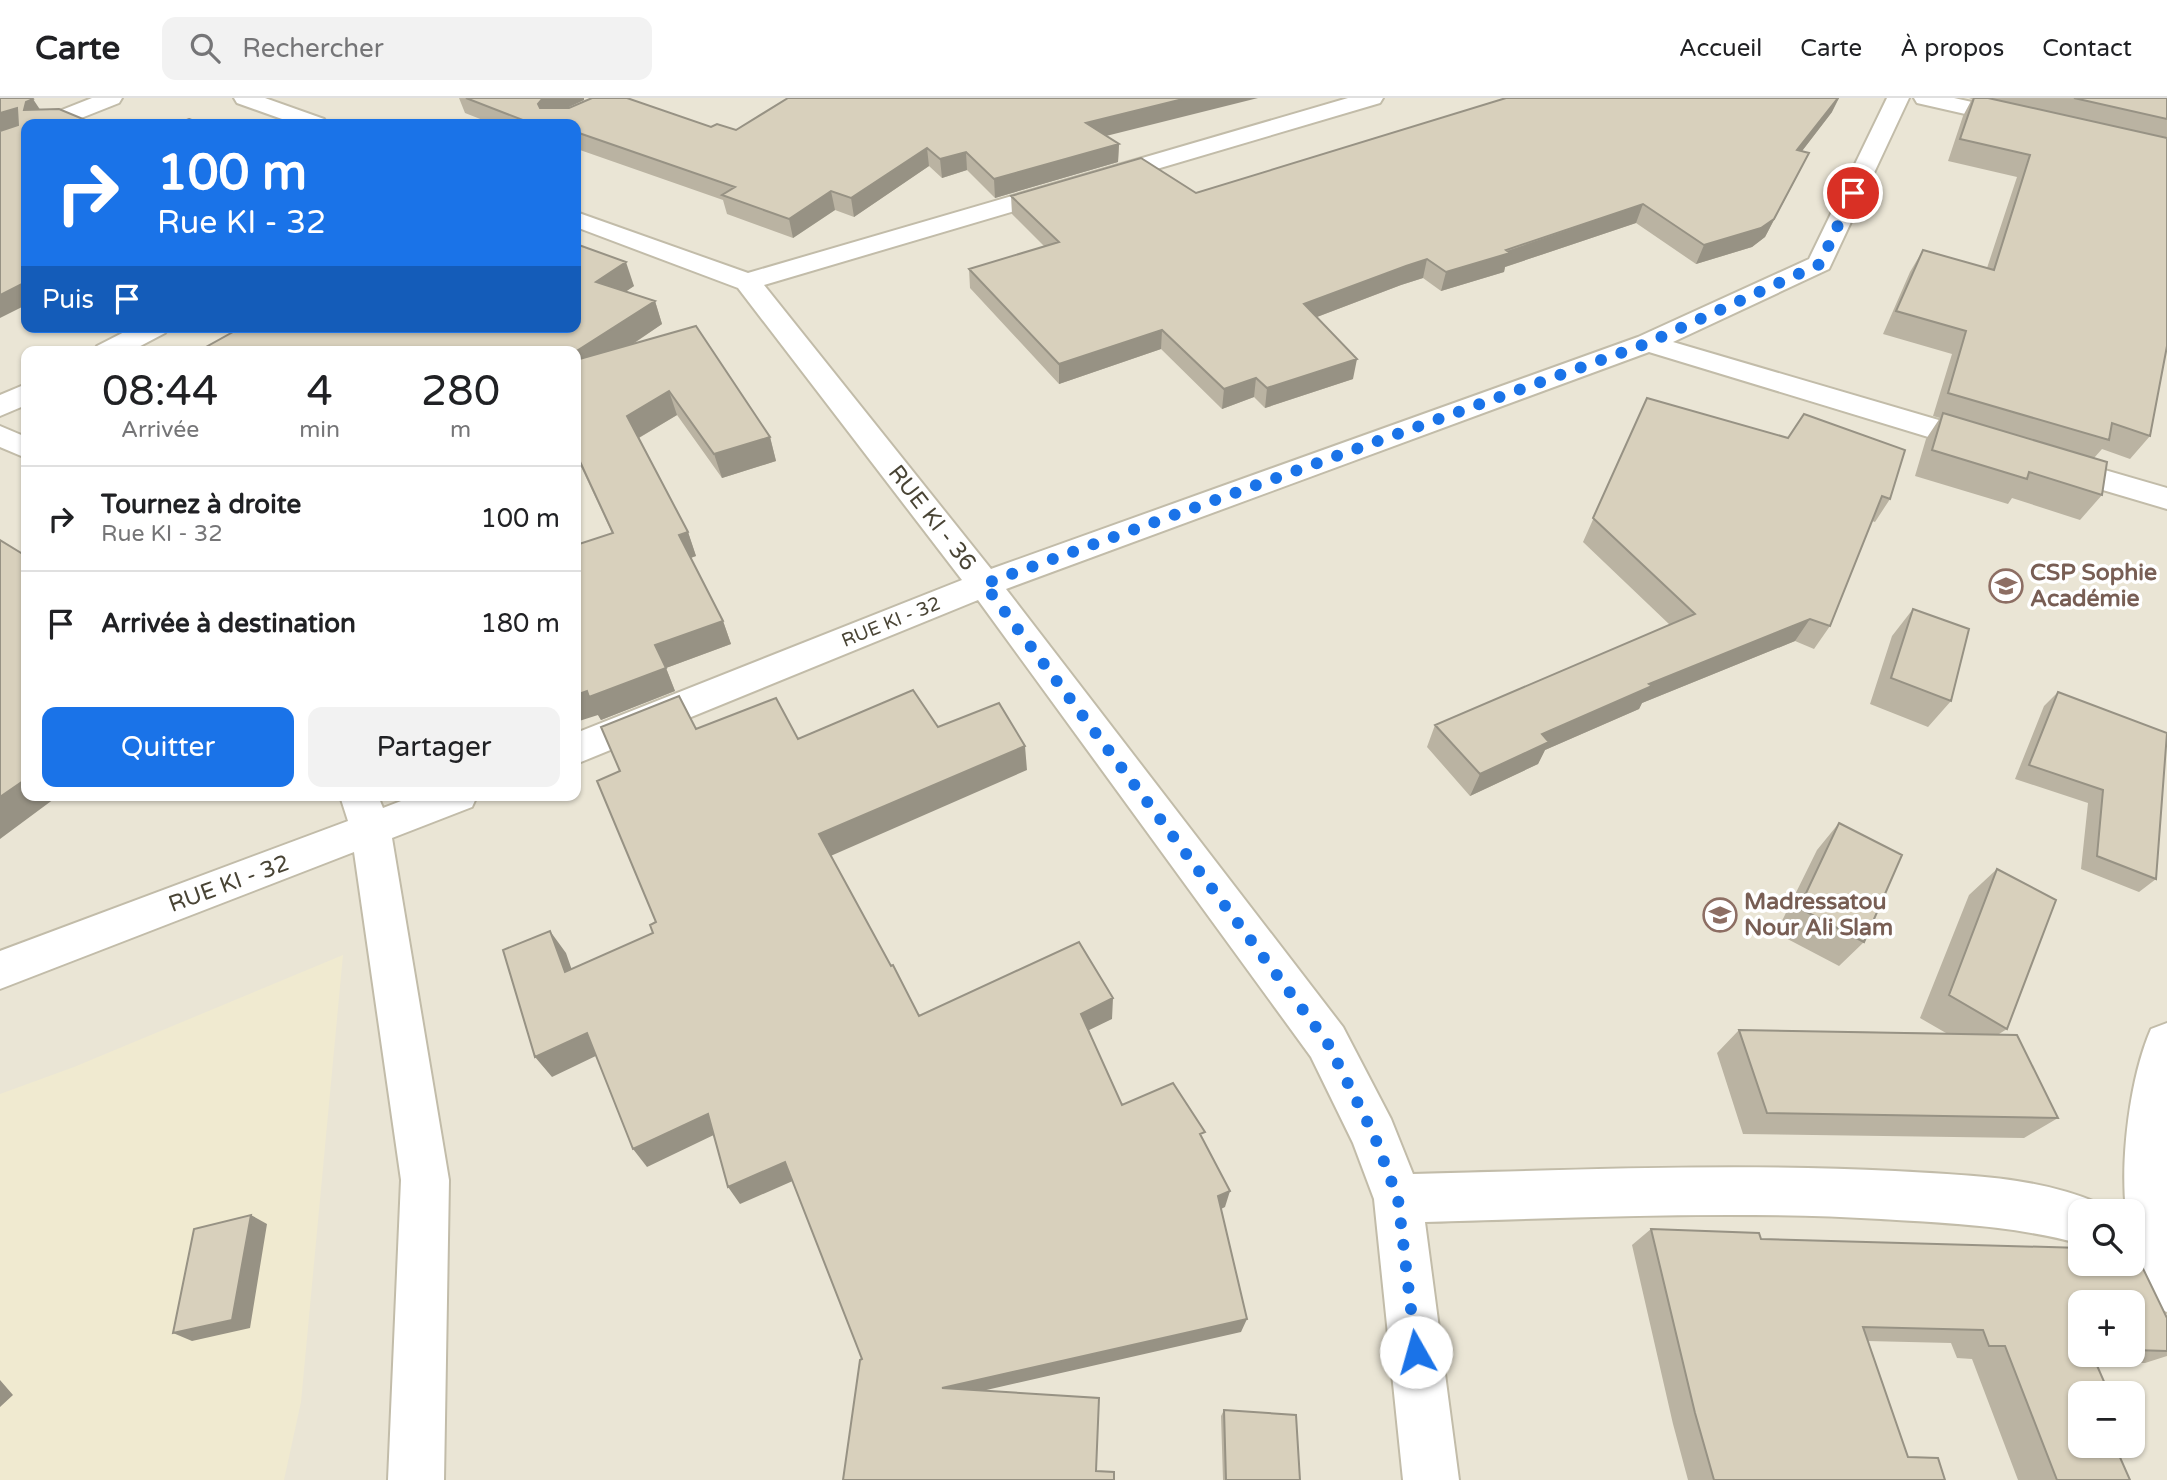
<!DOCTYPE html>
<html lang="fr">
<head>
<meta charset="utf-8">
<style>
	body { margin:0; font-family:"Varela Round",sans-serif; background:#f2f2f2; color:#202124; height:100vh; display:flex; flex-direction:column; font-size:26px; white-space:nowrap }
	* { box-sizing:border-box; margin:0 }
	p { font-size:23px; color:#757577 }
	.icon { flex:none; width:38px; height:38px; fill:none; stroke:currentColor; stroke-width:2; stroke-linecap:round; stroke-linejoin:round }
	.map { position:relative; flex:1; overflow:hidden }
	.details { position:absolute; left:21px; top:248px; width:560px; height:455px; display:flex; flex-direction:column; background:#fff; border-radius:14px; box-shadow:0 2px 5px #0004 }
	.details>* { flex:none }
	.guide { position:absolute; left:21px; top:21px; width:560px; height:214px; border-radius:14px; box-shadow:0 2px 5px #0004; background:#1a73e8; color:#fff; overflow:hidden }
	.fabs { position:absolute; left:2068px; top:1101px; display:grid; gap:14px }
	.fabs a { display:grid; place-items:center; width:77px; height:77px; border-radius:14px; background:#fff; box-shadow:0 2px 5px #0004; font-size:35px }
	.pin { position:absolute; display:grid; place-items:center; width:60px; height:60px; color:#fff; margin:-30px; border:4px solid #fff; border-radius:50%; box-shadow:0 2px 7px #0007 }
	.me { position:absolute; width:77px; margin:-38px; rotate:353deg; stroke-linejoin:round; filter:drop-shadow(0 0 5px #0008) }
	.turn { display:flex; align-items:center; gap:24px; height:147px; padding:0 21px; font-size:32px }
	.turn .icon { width:91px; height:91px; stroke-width:2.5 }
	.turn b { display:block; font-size:49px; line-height:60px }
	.then { display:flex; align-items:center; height:66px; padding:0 21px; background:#0003; gap:14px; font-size:26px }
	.eta { display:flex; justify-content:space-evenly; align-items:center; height:119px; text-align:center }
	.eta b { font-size:42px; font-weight:600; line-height:49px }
	.action { display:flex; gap:14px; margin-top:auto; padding:14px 21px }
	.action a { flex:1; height:80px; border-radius:14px; background:#1a73e8; color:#fff; font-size:28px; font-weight:600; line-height:80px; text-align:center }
	.action a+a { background:#f2f2f2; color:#202124 }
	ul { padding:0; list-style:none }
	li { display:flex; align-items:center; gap:21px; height:105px; padding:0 21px; border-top:2px solid #e0e0e0 }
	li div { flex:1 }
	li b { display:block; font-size:26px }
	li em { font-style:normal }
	header { display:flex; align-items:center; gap:42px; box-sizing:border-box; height:98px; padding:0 35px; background:#fff; border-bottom:2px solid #e0e0e0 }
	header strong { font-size:33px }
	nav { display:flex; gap:38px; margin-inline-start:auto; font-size:24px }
	.search { width:490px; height:63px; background:#f2f2f2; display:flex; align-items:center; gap:18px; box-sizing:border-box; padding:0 24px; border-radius:14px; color:#757577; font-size:26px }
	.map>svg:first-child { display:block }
</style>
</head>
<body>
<header>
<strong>Carte</strong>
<div class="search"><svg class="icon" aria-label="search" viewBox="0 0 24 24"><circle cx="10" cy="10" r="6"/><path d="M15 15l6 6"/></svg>Rechercher</div>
<nav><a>Accueil</a><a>Carte</a><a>À propos</a><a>Contact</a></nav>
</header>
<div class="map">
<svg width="2167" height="1382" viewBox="0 0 2167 1382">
	<rect width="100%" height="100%" fill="#f5f3e8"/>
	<path fill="#eae5d5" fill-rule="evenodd" d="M0 0H2167V1382H0ZM26 26H576V229H26ZM26 254H576V698H26ZM2081 1113H2133V1166H2081ZM2081 1204H2133V1256H2081ZM2081 1295H2133V1348H2081Z"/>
	<path fill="#f0ead0" d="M343 857 301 1304 284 1382H0V996L74 969Z"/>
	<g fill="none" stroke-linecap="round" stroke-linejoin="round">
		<defs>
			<path id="minor" d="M92 0H122L119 5 66 26H36L39 21Z
				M234 0H265L324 21 327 26H296L237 5Z
				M1348 0H1383L1380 5 764 187 991 471 1638 239 1809 161 1887 0H1909L1829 171 1673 244 1993 338 1997 345 1993 352 1982 354 1971 352 1649 254 1006 491 1343 929 1391 1021 1413 1076C1574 1072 1734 1065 1895 1073 1963 1077 2035 1078 2098 1105L2102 1113H2081V1146C2016 1128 1949 1125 1881 1121 1729 1112 1577 1120 1425 1124L1459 1382H1403L1374 1101 1353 1045 1311 959 978 502 576 666V635L962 482 738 190 576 129V114L748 175Z
				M1914 0H1954L2026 16 2029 21 2026 26 2018 28 1917 5Z
				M134 229H169L165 235 129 254H93L97 248Z
				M26 286V307L0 318V297Z
				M0 328 26 339V360L0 349Z
				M2053 357 2167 390V411L2042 374 2038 367 2042 360Z
				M340 698H378L383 710 414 698H477L472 709 392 740 449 1082 444 1382H388L401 1082 354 754 0 891V853L348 723Z
				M2167 925V1214L2149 1207C2136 1175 2133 1147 2133 1113H2126C2120 1061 2130 979 2151 931Z"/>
		</defs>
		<use href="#minor" stroke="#c2bca9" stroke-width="4"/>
		<use href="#minor" fill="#fff" fill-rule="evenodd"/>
	</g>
	<path fill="#bab3a2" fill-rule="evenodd" d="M459 0H584V2L566 10 736 32 1107 38 1119 46 1118 64 995 100 967 72 942 80 929 68 854 119 835 112 793 140 727 116 723 102 580 52 576 55V26H493L465 15Z
		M1969 0H2167V248L2150 338 2130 361 2102 351 2094 360 2102 397 2080 422 2012 400 2008 406 1915 378 1926 341 1940 320 1933 318 1952 256 1883 236 1910 174 1923 152 1987 170 2017 79 1948 63 1963 18 1972 1Z
		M1832 14 1802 53 1800 73 1765 139 1752 149 1696 166 1636 125 1505 169 1504 174 1441 193 1423 180 1401 187 1317 219 1353 281 1265 310 1254 299 1222 311 1161 251 1059 286 970 190 969 171 1045 149 1012 116 1011 98 1196 95Z
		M576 146 634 188 626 193 655 203 662 226 633 246 770 339 776 363 722 380 677 317 639 340 688 434 696 458 691 460 723 523 731 546 666 570 675 593 601 622 598 617 612 435 576 358Z
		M1647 300 1890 401 1875 424 1872 423 1830 528 1814 551 1795 543 1642 605 1639 611 1545 652 1538 666 1470 698 1427 649 1435 627 1670 527 1583 444Z
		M1913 511 1951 603 1928 629 1870 606 1892 538Z
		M2058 594 2156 781 2139 794 2081 771 2088 705 2015 681 2044 608Z
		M1839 725 1864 844 1839 868 1776 835 1817 752Z
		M1997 771 2007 931 1999 936 2058 1020 2024 1040 1743 1036 1717 955 1739 932 1946 935 1920 920 1969 797Z
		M1651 1131 1759 1135 1761 1141 2081 1150V1166H2133L2134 1152 2167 1220V1258L2145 1265 2095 1264 2109 1295H2081V1348H2115L2130 1382H2018L1972 1261 1957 1260 1951 1245 1867 1243 1908 1359 1938 1360 1945 1382H1688L1673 1326 1632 1147ZM2081 1204H2133V1256H2081Z
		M1224 1312 1300 1382H1223L1221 1318Z"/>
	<path fill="#979284" d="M543 0H584V2L548 19 544 25 538 6Z
		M1187 0H1258L1086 43V25Z
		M1838 0H1839L1832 14 1789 70 1797 52Z
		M33 1 43 16 24 12 26 4Z
		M17 10 28 26 0 35V15Z
		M576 38 580 52 576 55Z
		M1119 46 1118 64 995 100 994 81Z
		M927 50 929 68 854 119 851 100Z
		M966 54 967 72 942 80 940 61Z
		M1809 55 1765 139 1752 149 1696 166 1704 147Z
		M831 93 835 112 793 140 789 121Z
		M1643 106 1636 125 1505 169 1504 174 1441 193 1446 174Z
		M1427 161 1423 180 1401 187 1301 225 1304 206 1406 168Z
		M626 164 634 188 605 208 596 184Z
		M26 184V207L0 220V197Z
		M655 203 662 226 576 284 575 254Z
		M1162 232 1161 251 1059 286V266Z
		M1357 261 1353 281 1265 310 1267 290Z
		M1256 280 1254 299 1222 311 1224 291Z
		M669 293 677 317 635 342 627 318Z
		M770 339 776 363 722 380 714 356Z
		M688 434 696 458 687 461 679 437Z
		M1810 521 1795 543 1642 605 1639 611 1545 652 1538 666 1470 698 1480 676 1542 636 1649 586Z
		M723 523 731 546 666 570 675 593 601 622 598 617 576 624V597L655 547Z
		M1025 648 1027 672 826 760 819 736Z
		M26 681V698H58L0 741V699Z
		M550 833 566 855 580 895 565 874Z
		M1113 900 1112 921 1081 936V916Z
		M587 935 602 955 552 979 535 959Z
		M708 1016 720 1034 647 1069 633 1051Z
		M785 1064 795 1082 740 1106 728 1089Z
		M1230 1093 1225 1109 1213 1115 1218 1098Z
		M251 1117 267 1126 250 1230 192 1243 173 1235Z
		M1247 1221 1241 1234 947 1301 942 1290Z
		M0 1282 13 1297 0 1309Z"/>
	<path fill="#d8d0bc" stroke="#979284" stroke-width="2" d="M0 0H32L33 1 26 4 24 12 59 11 95 26H26V184L0 197V33L18 27 17 10 0 15Z
		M466 0H543L538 6 540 10H569L592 0H627L711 29 717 26 736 32 788 0H1187L1086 25 1119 46 994 81 966 54 940 61 927 50 851 100 831 93 789 121 722 97 735 89 576 34V26H533Z
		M1506 0H1838L1797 52 1809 55 1774 121 1761 130 1704 147 1643 106 1506 152 1510 155 1446 174 1427 161 1406 168 1304 206 1357 261 1267 290 1256 280 1224 291 1162 232 1059 266 969 171 1059 144 1011 98 1141 60 1196 95Z
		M1974 0H1988L2167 40V248L2150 338 2112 325 2109 342 1948 295 1966 233 1896 213 1923 152 1994 172 2030 57 1960 41Z
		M2074 0H2167V21Z
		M189 21 202 26H176Z
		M576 146 626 164 596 184 655 203 575 254H197L242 229H576Z
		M696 228 770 339 714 356 669 293 627 318 688 434 679 437 723 523 655 547 666 570 589 599 587 593 576 597V447L613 435 576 355V262Z
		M1647 300 1788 340 1804 316 1905 352 1890 401 1882 398 1830 528 1810 521 1649 586 1652 588 1542 636 1549 644 1480 676 1435 627 1695 516 1593 420Z
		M1943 315 2107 364 2102 397 2029 374 2027 381 1932 352Z
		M0 442 26 458V681L0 699Z
		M1913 511 1969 531 1951 603 1891 580Z
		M913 592 938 629 999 605 1025 648 819 736 891 868 893 867 919 918 1079 844 1113 900 1081 916 1122 1007 1173 985 1205 1034 1200 1036 1230 1093 1218 1098 1247 1221 942 1290 1099 1300 1096 1373 1114 1374V1382H843L860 1262 862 1261 785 1064 728 1089 708 1016 633 1051 587 935 535 959 503 852 550 833 565 874 653 835 650 827 656 824 597 683 620 673 601 629 679 598 696 631 776 600 798 641Z
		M2058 594 2167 635 2156 781 2097 758 2103 692 2029 667Z
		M1839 725 1902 757 1864 844 1799 810Z
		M1997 771 2056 802 2007 931 1949 897Z
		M1739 932 2017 937 2058 1020 1767 1015Z
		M251 1117 232 1222 173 1235 194 1131Z
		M1651 1131 1759 1135 1761 1141 2081 1150V1166H2133L2134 1152 2167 1220V1253L2133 1252V1204H2081V1256H2092L2109 1295H2081V1348H2115L2130 1382H2057L2005 1248H1989L1983 1232 1863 1229 1908 1359 1938 1360 1945 1382H1714L1695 1315Z
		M1224 1312 1296 1317 1300 1382H1226Z"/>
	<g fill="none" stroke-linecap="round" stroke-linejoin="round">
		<path stroke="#1a73e8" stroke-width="12" stroke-dasharray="0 21.6" d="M1416 1254 1398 1101 1374 1037 1327 944 984 486 1648 245 1820 166 1853 95"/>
	</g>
	<defs>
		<symbol id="school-ring" viewBox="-11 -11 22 22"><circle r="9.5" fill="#fff" stroke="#8d6e63" stroke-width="1.5"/><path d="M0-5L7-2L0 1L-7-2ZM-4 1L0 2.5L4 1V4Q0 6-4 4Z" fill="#8d6e63"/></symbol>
	</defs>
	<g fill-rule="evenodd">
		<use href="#school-ring" x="1987" y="469" width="38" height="38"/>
		<use href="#school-ring" x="1701" y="798" width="38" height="38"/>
	</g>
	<g text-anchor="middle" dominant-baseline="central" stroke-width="7" stroke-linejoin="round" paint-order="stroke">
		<g font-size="19" fill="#494435" stroke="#fff">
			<text transform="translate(891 524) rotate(-22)">RUE KI - 32</text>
		</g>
		<g font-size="23" fill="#494435" stroke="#fff">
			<text transform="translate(932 420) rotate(52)">RUE KI - 36</text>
			<text transform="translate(229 786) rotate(-20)">RUE KI - 32</text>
		</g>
		<g font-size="23" font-weight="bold" fill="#785e54" stroke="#fff" text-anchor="start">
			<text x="2030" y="475">CSP Sophie<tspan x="2030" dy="26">Académie</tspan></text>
			<text x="1744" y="804">Madressatou<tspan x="1744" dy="26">Nour Ali Slam</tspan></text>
		</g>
	</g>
</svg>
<div class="fabs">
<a><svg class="icon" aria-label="search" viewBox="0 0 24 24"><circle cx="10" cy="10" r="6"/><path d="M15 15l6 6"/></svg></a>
<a>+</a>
<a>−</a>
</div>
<div class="pin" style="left:1853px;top:95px;background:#d93025"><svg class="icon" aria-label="arrive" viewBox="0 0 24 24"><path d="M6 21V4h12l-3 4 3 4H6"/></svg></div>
<svg class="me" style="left:1416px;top:1254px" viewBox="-20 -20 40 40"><circle r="19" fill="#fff"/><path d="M0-13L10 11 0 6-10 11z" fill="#1a73e8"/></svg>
<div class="guide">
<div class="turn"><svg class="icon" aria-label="right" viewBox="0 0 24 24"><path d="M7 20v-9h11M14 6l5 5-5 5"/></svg><div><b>100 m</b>Rue KI - 32</div></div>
<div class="then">Puis<svg class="icon" aria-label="arrive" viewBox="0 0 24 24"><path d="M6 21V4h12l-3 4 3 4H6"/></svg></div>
</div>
<section class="details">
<div class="eta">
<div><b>08:44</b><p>Arrivée</p></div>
<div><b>4</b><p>min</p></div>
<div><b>280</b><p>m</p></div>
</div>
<ul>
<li><svg class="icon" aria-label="right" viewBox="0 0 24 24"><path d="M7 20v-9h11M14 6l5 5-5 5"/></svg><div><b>Tournez à droite</b><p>Rue KI - 32</p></div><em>100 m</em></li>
<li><svg class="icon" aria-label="arrive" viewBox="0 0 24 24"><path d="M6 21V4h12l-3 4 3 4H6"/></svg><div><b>Arrivée à destination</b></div><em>180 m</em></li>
</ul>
<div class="action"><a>Quitter</a><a>Partager</a></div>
</section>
</div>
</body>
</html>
